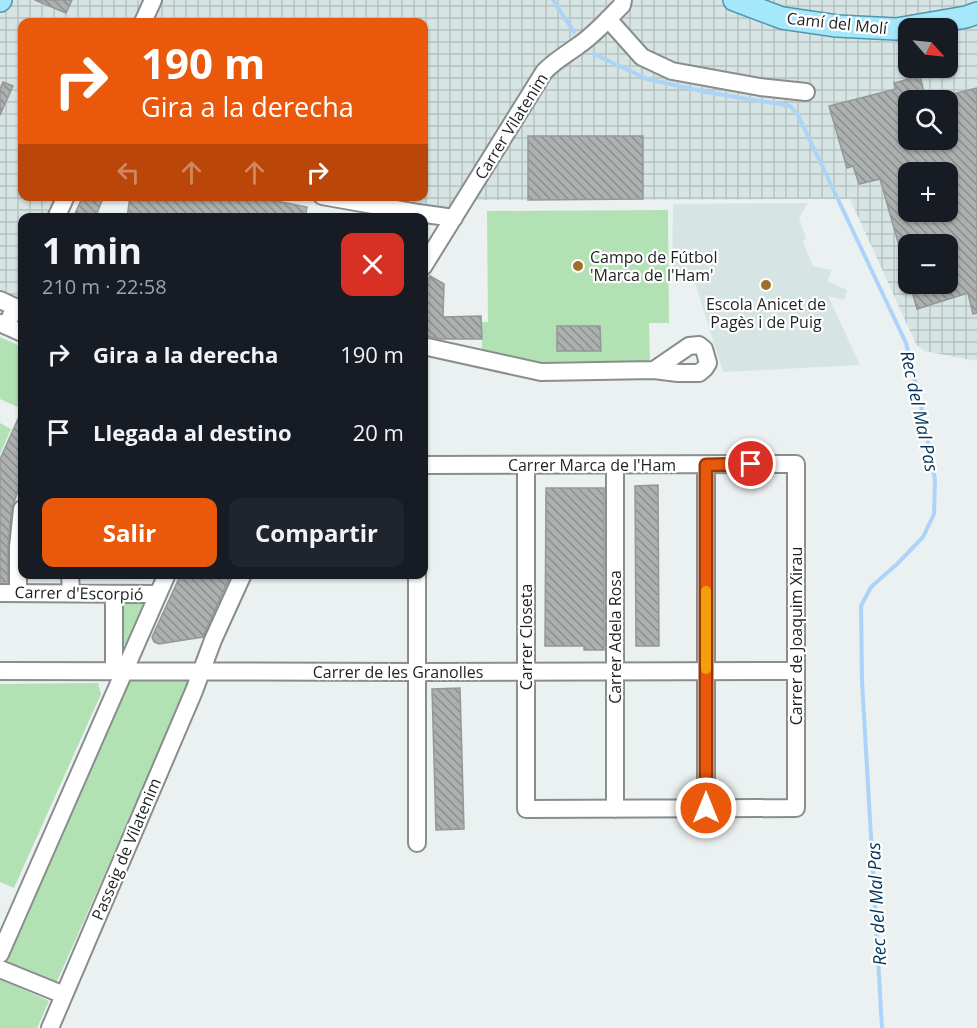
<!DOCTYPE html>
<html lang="es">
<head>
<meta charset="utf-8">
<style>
	body { margin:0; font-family:"Open Sans",sans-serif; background:#20242c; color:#f1f3f6; height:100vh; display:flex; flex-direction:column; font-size:22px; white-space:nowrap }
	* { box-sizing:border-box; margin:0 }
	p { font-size:20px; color:#9ea1a6 }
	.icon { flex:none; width:33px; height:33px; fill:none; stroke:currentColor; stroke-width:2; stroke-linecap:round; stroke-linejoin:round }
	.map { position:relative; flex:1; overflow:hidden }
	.drawer { position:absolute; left:18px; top:213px; width:410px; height:366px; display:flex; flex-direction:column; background:#171b24; border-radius:12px; box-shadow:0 2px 4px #0004 }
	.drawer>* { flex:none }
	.hud { position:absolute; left:18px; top:18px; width:410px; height:183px; border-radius:12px; box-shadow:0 2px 4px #0004; background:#ea580c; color:#fff; overflow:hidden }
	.needle { width:39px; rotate:117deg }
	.tools { position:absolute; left:898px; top:18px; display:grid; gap:12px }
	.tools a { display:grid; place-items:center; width:60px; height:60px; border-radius:12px; background:#171b24; box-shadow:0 2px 4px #0004; font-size:30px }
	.pin { position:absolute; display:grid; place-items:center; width:51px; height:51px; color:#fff; margin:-26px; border:3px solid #fff; border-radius:50%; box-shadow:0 2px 6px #0007 }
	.me { position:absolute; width:66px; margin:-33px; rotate:0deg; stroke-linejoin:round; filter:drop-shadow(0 0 4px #0008) }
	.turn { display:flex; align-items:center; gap:21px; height:126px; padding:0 24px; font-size:27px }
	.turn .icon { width:78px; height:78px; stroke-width:2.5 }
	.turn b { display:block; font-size:42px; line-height:51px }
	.lanes { display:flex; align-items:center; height:57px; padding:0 24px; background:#0003; justify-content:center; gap:30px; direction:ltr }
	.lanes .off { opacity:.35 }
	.round { display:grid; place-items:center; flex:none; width:63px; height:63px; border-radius:12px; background:#20242c }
	.head { display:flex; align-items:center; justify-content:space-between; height:102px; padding:0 24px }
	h1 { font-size:36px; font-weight:700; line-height:45px }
	.cta { display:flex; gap:12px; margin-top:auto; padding:12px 24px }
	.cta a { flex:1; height:69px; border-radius:12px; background:#ea580c; color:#fff; font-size:24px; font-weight:700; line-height:69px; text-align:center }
	.cta a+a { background:#20242c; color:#f1f3f6 }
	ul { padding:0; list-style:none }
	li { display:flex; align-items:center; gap:18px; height:78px; padding:0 24px }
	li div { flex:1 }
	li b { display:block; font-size:22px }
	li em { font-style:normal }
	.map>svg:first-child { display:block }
</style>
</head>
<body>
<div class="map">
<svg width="977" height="1028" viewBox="0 0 977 1028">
	<defs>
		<pattern id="industrial-grid" width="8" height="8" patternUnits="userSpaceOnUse" patternTransform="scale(1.5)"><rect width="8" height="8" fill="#d6e4e3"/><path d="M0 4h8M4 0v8" fill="none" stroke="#b7c3c2"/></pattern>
		<pattern id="building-back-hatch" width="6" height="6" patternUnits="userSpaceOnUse" patternTransform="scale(1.5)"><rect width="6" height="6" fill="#acb0ae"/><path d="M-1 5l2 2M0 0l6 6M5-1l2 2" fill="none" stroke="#8b8f8d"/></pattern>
	</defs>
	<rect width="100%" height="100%" fill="#ebf0f0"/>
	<path fill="#d6e4e3" d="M808 203 799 218 806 238 803 242 813 266 832 270 827 281 847 290 844 300 828 296 860 365 723 372 692 273H672L673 204Z"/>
	<path fill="url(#industrial-grid)" fill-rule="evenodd" d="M0 0H977V361L924 351 916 344 850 199 476 200 454 218 322 197 423 196V22H22V196L66 197 57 217 22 218V292L15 308 0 301ZM909 28H948V68H909ZM909 100H948V140H909ZM909 172H948V212H909ZM909 244H948V284H909Z"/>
	<path fill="#b2e2b3" d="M668 210 669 323H649L650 361 532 362 482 350V322H488L487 211Z
		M0 337 22 347V409L0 399Z
		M0 423 11 429 0 454Z
		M121 601H147L128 644 126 645 122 643Z
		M130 678 190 681 55 986 3 964Z
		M98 683 101 694 14 888 0 882V684Z
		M0 979 49 1001 37 1028H0Z"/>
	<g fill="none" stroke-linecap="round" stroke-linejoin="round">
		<path stroke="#acd4f8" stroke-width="4" d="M553 0 574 32
			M594 54 647 79 706 92 790 106 798 115 906 343 922 410 935 480 934 514 923 537 897 564 871 587 861 606 862 681 882 1028"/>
	</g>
	<path fill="url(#building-back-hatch)" stroke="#959897" stroke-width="1.5" fill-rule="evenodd" d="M35 0H72L66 13Z
		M920 76 926 100H909V140H948V95L977 88V313L973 314 968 293 917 309 910 284H948V244H909V270H906L880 179 859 184 853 166 847 168 829 106 896 89 894 83ZM909 172H948V212H909Z
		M3 82 13 86 0 115V89Z
		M528 136H643V199L528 200Z
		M83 196H104L95 218H73Z
		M130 196H251L307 207 305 218H127Z
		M430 276 444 284 443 317 481 316 482 339H440L423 335V289Z
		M557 326H600L601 351H557Z
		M22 410V479L12 508 8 546V582H0V459Z
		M658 485 659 646H636L635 486Z
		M546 488H604V650H584V646H545Z
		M181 574H231L203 637 159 644 154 642 152 637Z
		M460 688 464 829 436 830 432 689Z"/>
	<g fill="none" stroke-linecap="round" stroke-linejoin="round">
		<defs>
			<path id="minor" d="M608 19 642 57 672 71 760 87 806 92
				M143 22 153 0
				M322 196 418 213 454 218
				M56 218 66 196
				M423 267 544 72C554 61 567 54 579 45 595 34 608 19 622 5L623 0
				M0 300 15 307 6 326
				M0 323 22 333
				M423 346 541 372 654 370 678 373H699L705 368 708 363 704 349 699 345 689 346 654 370
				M423 465 796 464V808L526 809V465
				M615 465V809
				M706 465V808
				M70 574 71 592
				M417 574V843
				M18 592V547L22 509
				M0 593 158 594
				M0 671 417 672 796 671
				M114 671V594
				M0 954C56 827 111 701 167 574
				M0 969 64 995
				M50 1028 194 691 213 640 243 574"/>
			<path id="major" d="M734 0 782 18 837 26 896 29 966 17 977 13
				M0 1 1 0"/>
		</defs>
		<use href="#minor" stroke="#898e8d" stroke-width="20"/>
		<use href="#major" stroke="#4f97ad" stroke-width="24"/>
		<use href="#minor" stroke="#fff" stroke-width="16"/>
		<use href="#major" stroke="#a5e7fb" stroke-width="21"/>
	</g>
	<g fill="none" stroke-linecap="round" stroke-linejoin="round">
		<defs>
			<path id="route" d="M706 808V465L751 464"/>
		</defs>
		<use href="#route" stroke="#983908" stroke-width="15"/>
		<use href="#route" stroke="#ea580c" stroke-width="10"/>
		<path stroke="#f59e0b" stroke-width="10" d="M706 591V669"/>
	</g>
	<g fill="#a36f28" stroke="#fff" stroke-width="2">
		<circle cx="578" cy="266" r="6"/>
		<circle cx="766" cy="285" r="6"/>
	</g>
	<g text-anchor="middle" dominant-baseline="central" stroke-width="4.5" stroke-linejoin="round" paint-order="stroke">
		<g font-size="16" fill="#1f2121" stroke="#fff">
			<text transform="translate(837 23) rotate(6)">Camí del Molí</text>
			<text transform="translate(511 126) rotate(-58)">Carrer Vilatenim</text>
			<text x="592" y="465">Carrer Marca de l'Ham</text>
			<text transform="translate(79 593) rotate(1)">Carrer d'Escorpió</text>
			<text transform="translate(796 636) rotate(-90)">Carrer de Joaquim Xirau</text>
			<text transform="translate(526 637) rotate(-90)">Carrer Closeta</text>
			<text transform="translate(615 637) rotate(-90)">Carrer Adela Rosa</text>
			<text x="398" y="672">Carrer de les Granolles</text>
			<text transform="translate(126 849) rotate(-67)">Passeig de Vilatenim</text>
		</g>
		<g font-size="16" fill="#1f2121" stroke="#fff" text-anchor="start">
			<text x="590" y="257">Campo de Fútbol<tspan x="590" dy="18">'Marca de l'Ham'</tspan></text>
			<text x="766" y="304" text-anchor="middle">Escola Anicet de<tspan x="766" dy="18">Pagès i de Puig</tspan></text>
		</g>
		<g font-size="18" font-style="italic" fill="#00345a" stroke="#fff">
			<text transform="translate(920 411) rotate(78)">Rec del Mal Pas</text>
			<text transform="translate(876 904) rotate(-93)">Rec del Mal Pas</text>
		</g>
	</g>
</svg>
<div class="tools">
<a><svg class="needle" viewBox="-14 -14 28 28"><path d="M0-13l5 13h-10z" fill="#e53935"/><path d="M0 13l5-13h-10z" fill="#9ea1a6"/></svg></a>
<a><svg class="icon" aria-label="search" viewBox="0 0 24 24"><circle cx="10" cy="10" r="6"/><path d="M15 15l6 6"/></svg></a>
<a>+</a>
<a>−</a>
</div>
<div class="pin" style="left:751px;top:464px;background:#d93025"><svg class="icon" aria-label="arrive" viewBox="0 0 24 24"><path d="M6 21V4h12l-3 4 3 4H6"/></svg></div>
<svg class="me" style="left:706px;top:808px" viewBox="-20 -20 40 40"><circle r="17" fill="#ea580c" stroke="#fff" stroke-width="3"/><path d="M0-11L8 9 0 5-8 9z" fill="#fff"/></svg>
<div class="hud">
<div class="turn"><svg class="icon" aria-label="right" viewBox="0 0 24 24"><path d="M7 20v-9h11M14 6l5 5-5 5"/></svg><div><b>190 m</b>Gira a la derecha</div></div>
<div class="lanes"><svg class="icon off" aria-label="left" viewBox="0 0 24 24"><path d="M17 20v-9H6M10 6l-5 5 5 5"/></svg><svg class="icon off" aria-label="ahead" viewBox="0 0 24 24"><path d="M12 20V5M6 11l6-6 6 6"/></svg><svg class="icon off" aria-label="ahead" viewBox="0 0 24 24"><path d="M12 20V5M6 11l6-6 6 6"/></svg><svg class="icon" aria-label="right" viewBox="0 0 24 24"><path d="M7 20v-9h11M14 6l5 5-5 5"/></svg></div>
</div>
<section class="drawer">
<div class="head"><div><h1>1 min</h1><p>210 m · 22:58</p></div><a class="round" style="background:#d93025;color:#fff"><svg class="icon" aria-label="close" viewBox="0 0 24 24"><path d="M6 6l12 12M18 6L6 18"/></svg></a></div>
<ul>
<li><svg class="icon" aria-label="right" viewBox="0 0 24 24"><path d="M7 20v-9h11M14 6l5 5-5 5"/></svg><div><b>Gira a la derecha</b></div><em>190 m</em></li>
<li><svg class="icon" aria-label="arrive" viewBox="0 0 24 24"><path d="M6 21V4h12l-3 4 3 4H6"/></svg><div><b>Llegada al destino</b></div><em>20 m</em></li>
</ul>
<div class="cta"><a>Salir</a><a>Compartir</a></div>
</section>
</div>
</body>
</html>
